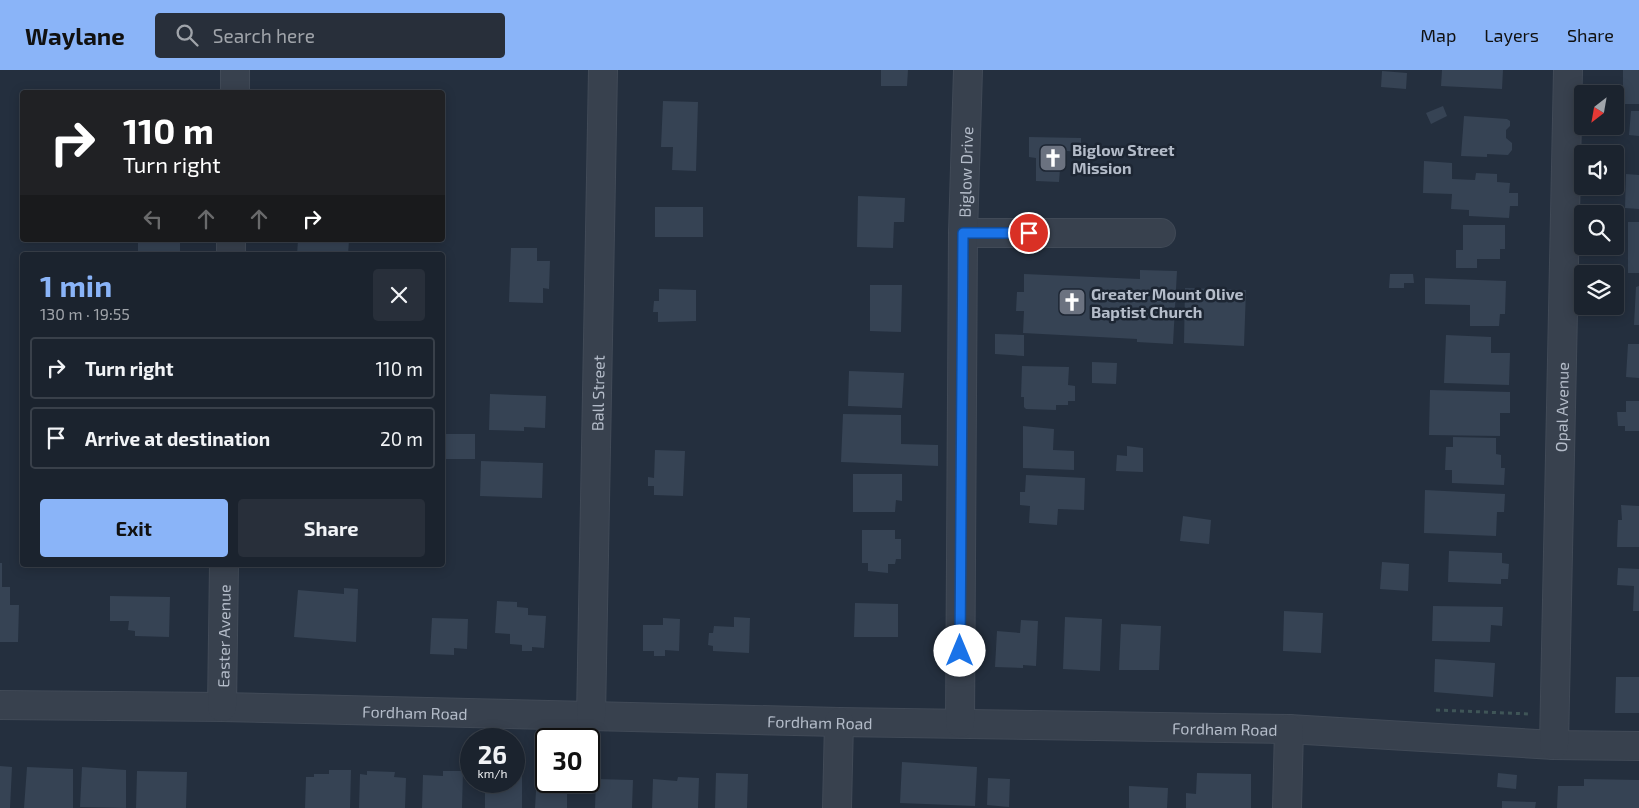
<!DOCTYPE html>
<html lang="en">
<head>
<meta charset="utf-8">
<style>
	body { margin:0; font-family:"Exo 2",sans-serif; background:#282f3a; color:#f1f3f6; height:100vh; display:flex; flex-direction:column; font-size:19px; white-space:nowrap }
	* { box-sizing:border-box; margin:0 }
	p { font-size:16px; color:#a0a4aa }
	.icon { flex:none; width:28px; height:28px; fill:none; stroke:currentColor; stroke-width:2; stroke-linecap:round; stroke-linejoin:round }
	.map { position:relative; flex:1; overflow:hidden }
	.side { position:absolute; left:20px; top:182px; width:425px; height:315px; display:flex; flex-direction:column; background:#1b232e; border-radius:5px; box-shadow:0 2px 12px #0003,0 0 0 1px #39404a }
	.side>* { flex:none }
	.guide { position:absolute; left:20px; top:20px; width:425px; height:152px; border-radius:5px; box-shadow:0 2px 12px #0003,0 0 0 1px #39404a; background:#202124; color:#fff; overflow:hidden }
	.needle { width:32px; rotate:211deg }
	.controls { position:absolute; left:1574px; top:15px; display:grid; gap:10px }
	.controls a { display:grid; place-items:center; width:50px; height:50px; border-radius:5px; background:#1b232e; box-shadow:0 2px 12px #0003,0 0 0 1px #39404a; font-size:25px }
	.speed { position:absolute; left:460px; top:658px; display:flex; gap:10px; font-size:25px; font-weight:700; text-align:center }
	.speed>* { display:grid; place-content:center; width:65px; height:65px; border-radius:50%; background:#1b232e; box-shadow:0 2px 12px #0003,0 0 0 1px #39404a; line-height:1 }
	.speed small { font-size:12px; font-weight:400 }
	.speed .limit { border:2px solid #111; border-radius:8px; background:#fff; color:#111 }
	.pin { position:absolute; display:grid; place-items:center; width:42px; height:42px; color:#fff; margin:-21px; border:2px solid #fff; border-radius:50%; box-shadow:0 1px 5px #0007 }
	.me { position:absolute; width:55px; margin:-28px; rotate:0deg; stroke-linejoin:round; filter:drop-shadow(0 0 4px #0008) }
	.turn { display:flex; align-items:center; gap:18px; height:105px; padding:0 20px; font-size:22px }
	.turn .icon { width:65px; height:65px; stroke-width:2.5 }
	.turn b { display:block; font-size:35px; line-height:42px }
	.lanes { display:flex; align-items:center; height:48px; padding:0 20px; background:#0003; justify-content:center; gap:25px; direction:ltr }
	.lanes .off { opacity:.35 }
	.round { display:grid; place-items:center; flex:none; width:52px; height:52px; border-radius:5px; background:#282f3a }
	.summary { display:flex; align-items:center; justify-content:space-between; height:85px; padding:0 20px }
	h1 { font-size:30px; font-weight:700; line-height:38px; color:#8ab4f8 }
	.button { display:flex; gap:10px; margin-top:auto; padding:10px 20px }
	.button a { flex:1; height:58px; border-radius:5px; background:#8ab4f8; color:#111; font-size:20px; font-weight:700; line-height:58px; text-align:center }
	.button a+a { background:#282f3a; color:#f1f3f6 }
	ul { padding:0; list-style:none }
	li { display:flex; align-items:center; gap:15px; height:62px; margin:0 10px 8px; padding:0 10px; border:2px solid #39404a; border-radius:5px }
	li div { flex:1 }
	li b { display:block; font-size:19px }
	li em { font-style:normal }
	header { display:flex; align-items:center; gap:30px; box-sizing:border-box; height:70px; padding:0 25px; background:#8ab4f8; color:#111 }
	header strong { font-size:24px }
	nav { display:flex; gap:28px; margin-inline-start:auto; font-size:18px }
	.search { width:350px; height:45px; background:#282f3a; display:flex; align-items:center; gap:12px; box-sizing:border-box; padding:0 18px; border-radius:5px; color:#a0a4aa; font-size:19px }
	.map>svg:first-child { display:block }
</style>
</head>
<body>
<header>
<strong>Waylane</strong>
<div class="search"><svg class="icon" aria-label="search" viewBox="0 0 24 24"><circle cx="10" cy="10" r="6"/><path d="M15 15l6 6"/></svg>Search here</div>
<nav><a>Map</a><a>Layers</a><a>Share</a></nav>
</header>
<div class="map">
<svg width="1639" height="738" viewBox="0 0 1639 738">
	<rect width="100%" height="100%" fill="#242f3e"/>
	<path fill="#364354" d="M881 0H908L907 16H881Z
		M1442 0H1503L1502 19 1441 16Z
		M1623 0H1639V34H1623Z
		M1382 1 1407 3 1406 19 1381 17Z
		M663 31 698 32 696 101 672 100 673 77H661Z
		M1443 36 1447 46 1431 54 1426 43Z
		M1631 41H1639V66L1629 65Z
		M1464 46 1507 49 1510 51V56L1506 60V68L1512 73V80L1508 85 1487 84V87L1461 86Z
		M1029 67 1081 68V82L1067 81 1066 99H1060L1059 112 1036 111V88L1029 87Z
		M1424 91 1452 93V109L1475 110 1476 103 1497 104V112L1510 113 1509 123H1518V136H1510L1509 148 1469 146V140L1451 139 1452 124 1423 123Z
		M1626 104 1639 105V139L1625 138Z
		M858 126 905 128 904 152H894L893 178 857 177Z
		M655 137H703V167H655Z
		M1628 152H1639V203H1628Z
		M1463 155H1505V179H1500V189H1477V198H1456V180H1463Z
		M298 170H349L348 185H297Z
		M138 172 180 173V185H138Z
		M511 178H537V191H550L549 219 543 218V233L509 232Z
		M1140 200 1177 201 1173 274 1137 272V269L1023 263 1024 241H1016L1017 222H1024V204L1140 209Z
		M1390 204H1413L1414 213H1404V218H1389Z
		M1425 208 1506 211 1505 244H1500L1499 256H1470V235L1425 234Z
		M870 215H902L901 262 870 261Z
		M1639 216V255H1634L1636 217Z
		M1185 218 1246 220 1244 276 1184 273Z
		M659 219 696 220V251L658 252V242H653L654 231H659Z
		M995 264 1024 265V286L995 284Z
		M1446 265 1491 267V283H1510L1509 315 1444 313Z
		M1628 274H1639V308L1626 307Z
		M1092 292 1117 293 1116 314 1092 313Z
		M1022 296 1069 297 1068 315 1075 316V331H1068V335H1056V340L1026 339 1024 337V327H1021Z
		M849 301 904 303 902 338 848 336Z
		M1430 320 1510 322V343H1500V366L1429 365Z
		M490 324 546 326 545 358 524 357V361L489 360Z
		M1626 331H1639V361H1625V356H1618L1617 342H1626Z
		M843 344 901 345V374L938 375V396L841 392Z
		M1023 356 1054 359 1053 380 1074 381V400L1023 398Z
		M442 364H475V389H442Z
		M1453 367 1496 368V384L1501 385V398H1505L1504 415 1452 413V400H1445L1446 377H1453Z
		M1127 376 1143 378V402L1116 401 1117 385 1127 386Z
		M655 380 685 381 683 426 654 425V416H648V407L654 408Z
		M481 391 543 393 542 428 480 426Z
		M853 404H902V431L896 430 895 442H853Z
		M1026 405 1085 408 1084 440 1058 439 1057 455 1029 453 1030 436 1020 435V422H1025Z
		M1425 420 1505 424 1504 442H1497L1496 466 1424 463Z
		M1621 435 1639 436V477H1617L1618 450H1622Z
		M1183 446 1211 450 1209 474 1180 471Z
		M862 460H895V469H901V489H896L895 494H888V503L868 501V493H862Z
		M1449 481 1502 483V493L1509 494 1508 509H1501V514L1448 512Z
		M1382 492 1409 494 1408 521 1380 519Z
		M0 493H2V517H10V535H19L18 572H0Z
		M1618 498 1639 499V541H1633L1634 516 1617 515Z
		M344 518 358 519 356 572 294 567 298 520 344 524Z
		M110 526 170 527 169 567 135 566V561L128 560 129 551H110Z
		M497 531 517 532V537L528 538V545L546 546 544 578 532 577V581H522V575L510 574V564L495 563Z
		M855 533 898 534V567H854Z
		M1433 536 1503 537 1502 556 1491 555 1490 572 1432 571Z
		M1284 541 1323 543 1321 583 1283 581Z
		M734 547 750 548 749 583 713 581V576L708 575 709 563H713L714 556 734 557Z
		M1065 547 1102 549 1100 601 1063 599Z
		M432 548 468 549 467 579 454 578V585L430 584Z
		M663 548 680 549 679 581 665 580V586H654V581H643V555H663Z
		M1021 550 1038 551 1036 596 1023 595V598L995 597 997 561 1020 563Z
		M1121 554 1161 556 1159 600H1119Z
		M1435 589 1495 593 1493 627 1434 622Z
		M1616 607H1639V643H1615Z
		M902 692 977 697 975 736 900 733Z
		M0 696 12 697 10 738H0Z
		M27 697 73 699V738H24Z
		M82 697 126 700V738L80 737Z
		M329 700H351L350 738H305L306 707H314V704H329Z
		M137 701 187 702 186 738H136Z
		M367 701 395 702 394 707 406 708 405 738H359L360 704 367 705Z
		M443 701H463L462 738H422L423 705 443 706Z
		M537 703 546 704V711H567V738H535Z
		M716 703 748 704 747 738H715Z
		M1197 703 1251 704V738H1186V723L1196 724Z
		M1498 703 1517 705 1516 719 1497 717Z
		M514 705H522V738H485V711H514Z
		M678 707 699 708 698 738H652L653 709 677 711Z
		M988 708 1010 709 1009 737 987 735Z
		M596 709 633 710 632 738H595Z
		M1584 709 1639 710V738H1557L1558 716H1584Z
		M1129 716 1168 718 1167 738H1129Z
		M1502 731 1536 732 1535 738H1502Z"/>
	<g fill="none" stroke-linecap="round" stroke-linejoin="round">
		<defs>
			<g id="minor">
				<path d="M235 22V0"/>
				<path d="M963 163H1161"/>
				<path d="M231 185V170"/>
				<path id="s1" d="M0 635 222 637 839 652 1289 659 1554 675 1639 676"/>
				<path id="s2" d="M222 637 224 495"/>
				<path id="s3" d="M591 647 603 0"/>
				<path id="s4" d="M960 653 963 163 968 0"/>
				<path id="s5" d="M1554 675 1568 0"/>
				<path d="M837 738 839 652"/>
				<path d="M1287 738 1289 659"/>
			</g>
		</defs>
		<use href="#minor" stroke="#414a57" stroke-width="30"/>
		<path stroke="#3f5557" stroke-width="3" stroke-dasharray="4 4" stroke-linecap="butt" d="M1436 640 1530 644"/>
		<use href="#minor" stroke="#38414e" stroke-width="28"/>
	</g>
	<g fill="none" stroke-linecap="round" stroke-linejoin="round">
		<defs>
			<path id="route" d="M960 581 963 163H1029"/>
		</defs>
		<use href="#route" stroke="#114b97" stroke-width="12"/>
		<use href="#route" stroke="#1a73e8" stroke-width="9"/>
	</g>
	<defs>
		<symbol id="church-square" viewBox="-11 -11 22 22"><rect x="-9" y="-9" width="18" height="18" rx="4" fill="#6b7280" stroke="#1d2633"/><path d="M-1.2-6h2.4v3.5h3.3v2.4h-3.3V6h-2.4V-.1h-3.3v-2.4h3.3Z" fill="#fff"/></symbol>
	</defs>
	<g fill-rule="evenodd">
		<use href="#church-square" x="1037" y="72" width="32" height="32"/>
		<use href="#church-square" x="1056" y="216" width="32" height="32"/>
	</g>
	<g text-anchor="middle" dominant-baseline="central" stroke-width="5" stroke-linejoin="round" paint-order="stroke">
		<g font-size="16" font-weight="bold" fill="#b4bcc9" stroke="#1d2633" text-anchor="start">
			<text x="1072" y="79">Biglow Street<tspan x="1072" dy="18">Mission</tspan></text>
			<text x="1091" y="223">Greater Mount Olive<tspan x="1091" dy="18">Baptist Church</tspan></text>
		</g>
		<g font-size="16" fill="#b4bcc9" stroke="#1d2633">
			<text stroke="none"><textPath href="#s4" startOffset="551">Biglow Drive</textPath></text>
			<text stroke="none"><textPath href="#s3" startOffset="324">Ball Street</textPath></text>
			<text stroke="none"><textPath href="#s5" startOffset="338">Opal Avenue</textPath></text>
			<text stroke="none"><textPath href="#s2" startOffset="71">Easter Avenue</textPath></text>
			<text stroke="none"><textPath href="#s1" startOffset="415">Fordham Road</textPath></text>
			<text stroke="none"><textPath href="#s1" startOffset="820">Fordham Road</textPath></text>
			<text stroke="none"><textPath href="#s1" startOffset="1225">Fordham Road</textPath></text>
		</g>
	</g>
</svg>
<div class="controls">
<a><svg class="needle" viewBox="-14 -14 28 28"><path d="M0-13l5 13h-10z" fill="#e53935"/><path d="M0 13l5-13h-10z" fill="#a0a4aa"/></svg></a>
<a><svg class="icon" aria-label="sound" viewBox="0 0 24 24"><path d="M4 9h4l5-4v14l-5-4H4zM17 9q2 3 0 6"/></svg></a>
<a><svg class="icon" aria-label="search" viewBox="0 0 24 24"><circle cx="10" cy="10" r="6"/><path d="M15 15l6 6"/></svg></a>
<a><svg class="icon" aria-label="layers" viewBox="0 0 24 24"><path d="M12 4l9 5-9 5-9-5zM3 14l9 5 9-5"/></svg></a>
</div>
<div class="speed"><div>26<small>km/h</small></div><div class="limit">30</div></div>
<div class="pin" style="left:1029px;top:163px;background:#d93025"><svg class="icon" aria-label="arrive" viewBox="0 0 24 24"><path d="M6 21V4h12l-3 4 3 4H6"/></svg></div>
<svg class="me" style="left:960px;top:581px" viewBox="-20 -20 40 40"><circle r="19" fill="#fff"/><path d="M0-13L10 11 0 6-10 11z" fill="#1a73e8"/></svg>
<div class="guide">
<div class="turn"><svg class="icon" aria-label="right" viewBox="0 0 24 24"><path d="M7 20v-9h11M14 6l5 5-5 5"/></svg><div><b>110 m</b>Turn right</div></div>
<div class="lanes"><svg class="icon off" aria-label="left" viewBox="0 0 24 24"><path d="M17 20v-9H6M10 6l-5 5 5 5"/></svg><svg class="icon off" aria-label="ahead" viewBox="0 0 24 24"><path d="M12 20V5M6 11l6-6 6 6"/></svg><svg class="icon off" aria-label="ahead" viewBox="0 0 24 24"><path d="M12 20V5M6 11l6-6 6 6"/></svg><svg class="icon" aria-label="right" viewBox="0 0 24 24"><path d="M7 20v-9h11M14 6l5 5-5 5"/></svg></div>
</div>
<section class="side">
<div class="summary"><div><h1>1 min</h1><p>130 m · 19:55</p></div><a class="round"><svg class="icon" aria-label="close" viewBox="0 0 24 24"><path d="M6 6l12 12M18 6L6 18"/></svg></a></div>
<ul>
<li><svg class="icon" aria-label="right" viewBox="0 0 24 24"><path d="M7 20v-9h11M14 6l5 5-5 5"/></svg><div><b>Turn right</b></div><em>110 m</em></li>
<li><svg class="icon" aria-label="arrive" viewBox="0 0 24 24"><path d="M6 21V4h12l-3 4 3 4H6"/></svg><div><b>Arrive at destination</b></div><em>20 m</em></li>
</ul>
<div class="button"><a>Exit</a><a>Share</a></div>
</section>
</div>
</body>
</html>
